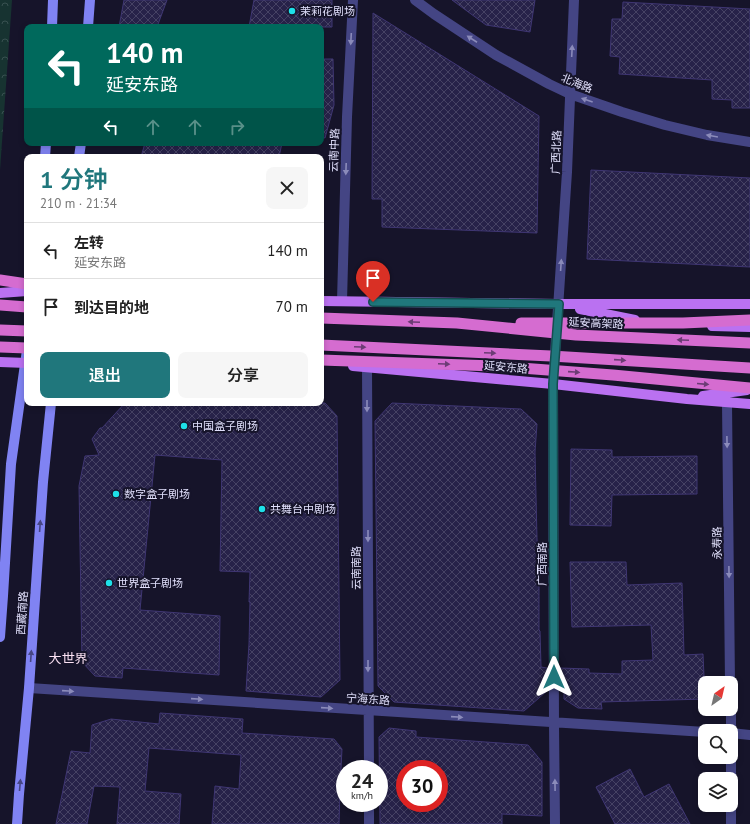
<!DOCTYPE html>
<html lang="zh">
<head>
<meta charset="utf-8">
<style>
	body { margin:0; font-family:"PT Sans","Noto Sans SC",sans-serif; background:#f6f6f6; color:#222; height:100vh; display:flex; flex-direction:column; font-size:15px; white-space:nowrap }
	* { box-sizing:border-box; margin:0 }
	p { font-size:13px; color:#767676 }
	.icon { flex:none; width:22px; height:22px; fill:none; stroke:currentColor; stroke-width:2; stroke-linecap:round; stroke-linejoin:round }
	.map { position:relative; flex:1; overflow:hidden }
	.drawer { position:absolute; left:24px; top:154px; width:300px; height:252px; display:flex; flex-direction:column; background:#fff; border-radius:8px; box-shadow:0 2px 6px #0003 }
	.drawer>* { flex:none }
	.banner { position:absolute; left:24px; top:24px; width:300px; height:122px; border-radius:8px; box-shadow:0 2px 6px #0003; background:#00695c; color:#fff; overflow:hidden }
	.needle { width:26px; rotate:34deg }
	.tools { position:absolute; left:698px; top:676px; display:grid; gap:8px }
	.tools a { display:grid; place-items:center; width:40px; height:40px; border-radius:8px; background:#fff; box-shadow:0 2px 6px #0003; font-size:20px }
	.speed { position:absolute; left:336px; top:760px; display:flex; gap:8px; font-size:20px; font-weight:700; text-align:center }
	.speed>* { display:grid; place-content:center; width:52px; height:52px; border-radius:50%; background:#fff; box-shadow:0 2px 6px #0003; line-height:1 }
	.speed small { font-size:10px; font-weight:400 }
	.speed .limit { border:6px solid #d22; background:#fff; color:#111 }
	.pin { position:absolute; display:grid; place-items:center; width:34px; height:34px; color:#fff; margin:-41px -17px; border-radius:50% 50% 50% 0; rotate:-45deg; box-shadow:0 0 4px #0007 }
	.pin .icon { rotate:45deg }
	.me { position:absolute; width:44px; margin:-22px; rotate:0deg; stroke-linejoin:round; filter:drop-shadow(0 0 3px #0008) }
	.turn { display:flex; align-items:center; gap:14px; height:84px; padding:0 16px; font-size:18px }
	.turn .icon { width:52px; height:52px; stroke-width:2.5 }
	.turn b { display:block; font-size:28px; line-height:34px }
	.lanes { display:flex; align-items:center; height:38px; padding:0 16px; background:#0003; justify-content:center; gap:20px; direction:ltr }
	.lanes .off { opacity:.35 }
	.round { display:grid; place-items:center; flex:none; width:42px; height:42px; border-radius:8px; background:#f6f6f6 }
	.overview { display:flex; align-items:center; justify-content:space-between; height:68px; padding:0 16px }
	h1 { font-size:24px; font-weight:600; line-height:30px; color:#20777c }
	.cta { display:flex; gap:8px; margin-top:auto; padding:8px 16px }
	.cta a { flex:1; height:46px; border-radius:8px; background:#20777c; color:#fff; font-size:16px; font-weight:600; line-height:46px; text-align:center }
	.cta a+a { background:#f6f6f6; color:#222 }
	ul { padding:0; list-style:none }
	li { display:flex; align-items:center; gap:12px; height:56px; padding:0 16px; border-top:1px solid #e0e0e0 }
	li div { flex:1 }
	li b { display:block; font-size:15px }
	li em { font-style:normal }
	.map>svg:first-child { display:block }
</style>
</head>
<body>
<div class="map">
<svg width="750" height="824" viewBox="0 0 750 824">
	<defs>
		<pattern id="park-crowns" width="20" height="18" patternUnits="userSpaceOnUse"><rect width="20" height="18" fill="#173331"/><path d="M2 6a3 3 0 1 1 6 0M12 15a3 3 0 1 1 6 0" fill="none" stroke="#385050"/></pattern>
		<pattern id="building-cross-hatch" width="8" height="8" patternUnits="userSpaceOnUse"><rect width="8" height="8" fill="#272249"/><path d="M0 0l8 8M0 8l8-8" fill="none" stroke="#464264"/></pattern>
	</defs>
	<rect width="100%" height="100%" fill="#16142a"/>
	<path fill="url(#park-crowns)" d="M0 0H12L0 170Z"/>
	<path fill="url(#building-cross-hatch)" stroke="#3f3673" fill-rule="evenodd" d="M124 0H167L157 27H119Z
		M254 0H332V27H249Z
		M452 0H535L530 32 486 25Z
		M623 2 750 9V108H732V100L712 99V80L619 74 620 57 610 56 612 19H622Z
		M373 13 539 116 537 233 382 227V199H372Z
		M321 59H333L334 105 325 138 321 137Z
		M145 143H282L279 157H141Z
		M591 170 750 178V267L587 259Z
		M125 403H325L337 416 340 680 321 697 246 691 249 644 250 602H249L250 572 220 571 222 460 155 455 140 610 220 616 219 675 123 668 122 678 95 676 82 662 79 486 85 456 99 455 92 439 100 428H102Z
		M392 403 521 409 537 424 535 452 537 539 539 575V630L540 631 541 667 547 668V691L524 711 394 702 378 686 375 421Z
		M571 449 612 450V457L697 456V494L612 495 611 526 570 525Z
		M570 562H626L627 585 682 583 684 655 703 654 705 699 601 702 602 709 578 708 564 699V676L560 680V668L589 669V673L622 674V661L653 660 651 625 572 627Z
		M160 713 243 719 242 733 334 739 342 749 340 787 339 824H212L215 786 239 789 241 755 149 748 145 791 181 794 179 824H117L120 787 94 786 87 824H56L71 751 90 753 92 725 111 719 159 724Z
		M389 728 416 731V737L528 745 542 762V816L502 814V824H380L379 737ZM405 769H439V803H405Z
		M630 769 644 797 669 784 690 824H615L596 787Z"/>
	<g fill="none" stroke-linecap="round" stroke-linejoin="round">
		<path stroke="#444584" stroke-width="10" d="M415 0 434 14 496 55 549 84 570 94 622 112 665 125 707 135 750 142
			M342 301 347 117 353 0
			M367 367 369 769
			M727 403 730 683
			M29 688C254 702 479 719 705 732
			M731 709V731
			M731 733 750 735
			M731 757V824
			M369 824V803
			M555 824 554 724 553 384 567 172 574 0"/>
		<path stroke="#8083f3" stroke-width="10" d="M52 27 53 0
			M88 27 90 0
			M45 157 46 143
			M79 157 81 143
			M0 637 3 596 11 464 27 350
			M17 824 19 794 29 688 43 482 51 403"/>
		<path stroke="#ba71f1" stroke-width="10" d="M0 293 27 291
			M321 301 559 304H750
			M580 309 635 320
			M712 326 750 327
			M0 362 27 363
			M353 366 553 384 687 399 750 404
			M703 396 747 390"/>
		<path stroke="#d56cd0" stroke-width="11" d="M0 280 27 284"/>
		<path stroke="#d56cd0" stroke-width="11" d="M0 305 27 307
			M321 318 457 323 576 335 750 343
			M521 323H683L750 320
			M0 330 27 331
			M321 345 551 356 750 368
			M0 347 27 348
			M321 360 494 366 613 375 750 388"/>
	</g>
	<defs><path id="oneway-solid" d="M-6-.8H1V-3.2L6.5 0L1 3.2V.8H-6Z"/></defs>
	<g fill="#8b8bba">
		<use href="#oneway-solid" transform="translate(351 39) rotate(93)"/>
		<use href="#oneway-solid" transform="translate(472 39) rotate(-147)"/>
		<use href="#oneway-solid" transform="translate(572 51) rotate(-87)"/>
		<use href="#oneway-solid" transform="translate(587 100) rotate(-161)"/>
		<use href="#oneway-solid" transform="translate(712 136) rotate(-170)"/>
		<use href="#oneway-solid" transform="translate(346 169) rotate(92)"/>
		<use href="#oneway-solid" transform="translate(561 265) rotate(-86)"/>
		<use href="#oneway-solid" transform="translate(367 406) rotate(90)"/>
		<use href="#oneway-solid" transform="translate(727 442) rotate(89)"/>
		<use href="#oneway-solid" transform="translate(368 536) rotate(90)"/>
		<use href="#oneway-solid" transform="translate(729 572) rotate(89)"/>
		<use href="#oneway-solid" transform="translate(368 666) rotate(90)"/>
		<use href="#oneway-solid" transform="translate(68 691) rotate(4)"/>
		<use href="#oneway-solid" transform="translate(197 699) rotate(4)"/>
		<use href="#oneway-solid" transform="translate(327 708) rotate(4)"/>
		<use href="#oneway-solid" transform="translate(457 717) rotate(4)"/>
		<use href="#oneway-solid" transform="translate(555 785) rotate(-91)"/>
	</g>
	<g fill="#6c3c75">
		<use href="#oneway-solid" transform="translate(414 322) rotate(-178)"/>
		<use href="#oneway-solid" transform="translate(683 340) rotate(-177)"/>
		<use href="#oneway-solid" transform="translate(360 347) rotate(3)"/>
		<use href="#oneway-solid" transform="translate(490 353) rotate(3)"/>
		<use href="#oneway-solid" transform="translate(620 360) rotate(4)"/>
		<use href="#oneway-solid" transform="translate(444 364) rotate(2)"/>
		<use href="#oneway-solid" transform="translate(574 372) rotate(4)"/>
		<use href="#oneway-solid" transform="translate(703 384) rotate(5)"/>
	</g>
	<g fill="#464684">
		<use href="#oneway-solid" transform="translate(40 526) rotate(-86)"/>
		<use href="#oneway-solid" transform="translate(31 656) rotate(-86)"/>
		<use href="#oneway-solid" transform="translate(20 785) rotate(-85)"/>
	</g>
	<g fill="none" stroke-linecap="round" stroke-linejoin="round">
		<defs>
			<path id="route" d="M373 302 559 304 553 384 554 677"/>
		</defs>
		<use href="#route" stroke="#154d51" stroke-width="10"/>
		<use href="#route" stroke="#20777c" stroke-width="7"/>
	</g>
	<g fill="#1ee0e9" stroke="#16142a" stroke-width="1.5">
		<circle cx="292" cy="11" r="4"/>
		<circle cx="184" cy="426" r="4"/>
		<circle cx="116" cy="494" r="4"/>
		<circle cx="262" cy="509" r="4"/>
		<circle cx="109" cy="583" r="4"/>
	</g>
	<g text-anchor="middle" dominant-baseline="central" stroke-width="4" stroke-linejoin="round" paint-order="stroke">
		<g font-size="11" fill="#e1e0fc" stroke="#16142a" text-anchor="start">
			<text x="300" y="11">茉莉花剧场</text>
			<text x="192" y="426">中国盒子剧场</text>
			<text x="124" y="494">数字盒子剧场</text>
			<text x="270" y="509">共舞台中剧场</text>
			<text x="117" y="583">世界盒子剧场</text>
		</g>
		<g font-size="11" fill="#e1e0fc" stroke="#16142a">
			<text transform="translate(577 83) rotate(22)">北海路</text>
			<text transform="translate(334 150) rotate(-88)">云南中路</text>
			<text transform="translate(556 152) rotate(-88)">广西北路</text>
			<text transform="translate(596 323) rotate(3)">延安高架路</text>
			<text transform="translate(506 367) rotate(5)">延安东路</text>
			<text transform="translate(717 543) rotate(-91)">永寿路</text>
			<text transform="translate(542 564) rotate(-90)">广西南路</text>
			<text transform="translate(356 568) rotate(-90)">云南南路</text>
			<text transform="translate(22 613) rotate(-86)">西藏南路</text>
			<text transform="translate(368 699) rotate(4)">宁海东路</text>
		</g>
		<g font-size="13" fill="#fce2f4" stroke="#16142a">
			<text x="68" y="658">大世界</text>
		</g>
	</g>
</svg>
<div class="tools">
<a><svg class="needle" viewBox="-14 -14 28 28"><path d="M0-13l5 13h-10z" fill="#e53935"/><path d="M0 13l5-13h-10z" fill="#767676"/></svg></a>
<a><svg class="icon" aria-label="search" viewBox="0 0 24 24"><circle cx="10" cy="10" r="6"/><path d="M15 15l6 6"/></svg></a>
<a><svg class="icon" aria-label="layers" viewBox="0 0 24 24"><path d="M12 4l9 5-9 5-9-5zM3 14l9 5 9-5"/></svg></a>
</div>
<div class="speed"><div>24<small>km/h</small></div><div class="limit">30</div></div>
<div class="pin" style="left:373px;top:302px;background:#d93025"><svg class="icon" aria-label="arrive" viewBox="0 0 24 24"><path d="M6 21V4h12l-3 4 3 4H6"/></svg></div>
<svg class="me" style="left:554px;top:677px" viewBox="-20 -20 40 40"><path d="M0-17L14 15 0 8-14 15z" fill="#20777c" stroke="#fff" stroke-width="4"/></svg>
<div class="banner">
<div class="turn"><svg class="icon" aria-label="left" viewBox="0 0 24 24"><path d="M17 20v-9H6M10 6l-5 5 5 5"/></svg><div><b>140 m</b>延安东路</div></div>
<div class="lanes"><svg class="icon" aria-label="left" viewBox="0 0 24 24"><path d="M17 20v-9H6M10 6l-5 5 5 5"/></svg><svg class="icon off" aria-label="ahead" viewBox="0 0 24 24"><path d="M12 20V5M6 11l6-6 6 6"/></svg><svg class="icon off" aria-label="ahead" viewBox="0 0 24 24"><path d="M12 20V5M6 11l6-6 6 6"/></svg><svg class="icon off" aria-label="right" viewBox="0 0 24 24"><path d="M7 20v-9h11M14 6l5 5-5 5"/></svg></div>
</div>
<section class="drawer">
<div class="overview"><div><h1>1 分钟</h1><p>210 m · 21:34</p></div><a class="round"><svg class="icon" aria-label="close" viewBox="0 0 24 24"><path d="M6 6l12 12M18 6L6 18"/></svg></a></div>
<ul>
<li><svg class="icon" aria-label="left" viewBox="0 0 24 24"><path d="M17 20v-9H6M10 6l-5 5 5 5"/></svg><div><b>左转</b><p>延安东路</p></div><em>140 m</em></li>
<li><svg class="icon" aria-label="arrive" viewBox="0 0 24 24"><path d="M6 21V4h12l-3 4 3 4H6"/></svg><div><b>到达目的地</b></div><em>70 m</em></li>
</ul>
<div class="cta"><a>退出</a><a>分享</a></div>
</section>
</div>
</body>
</html>
